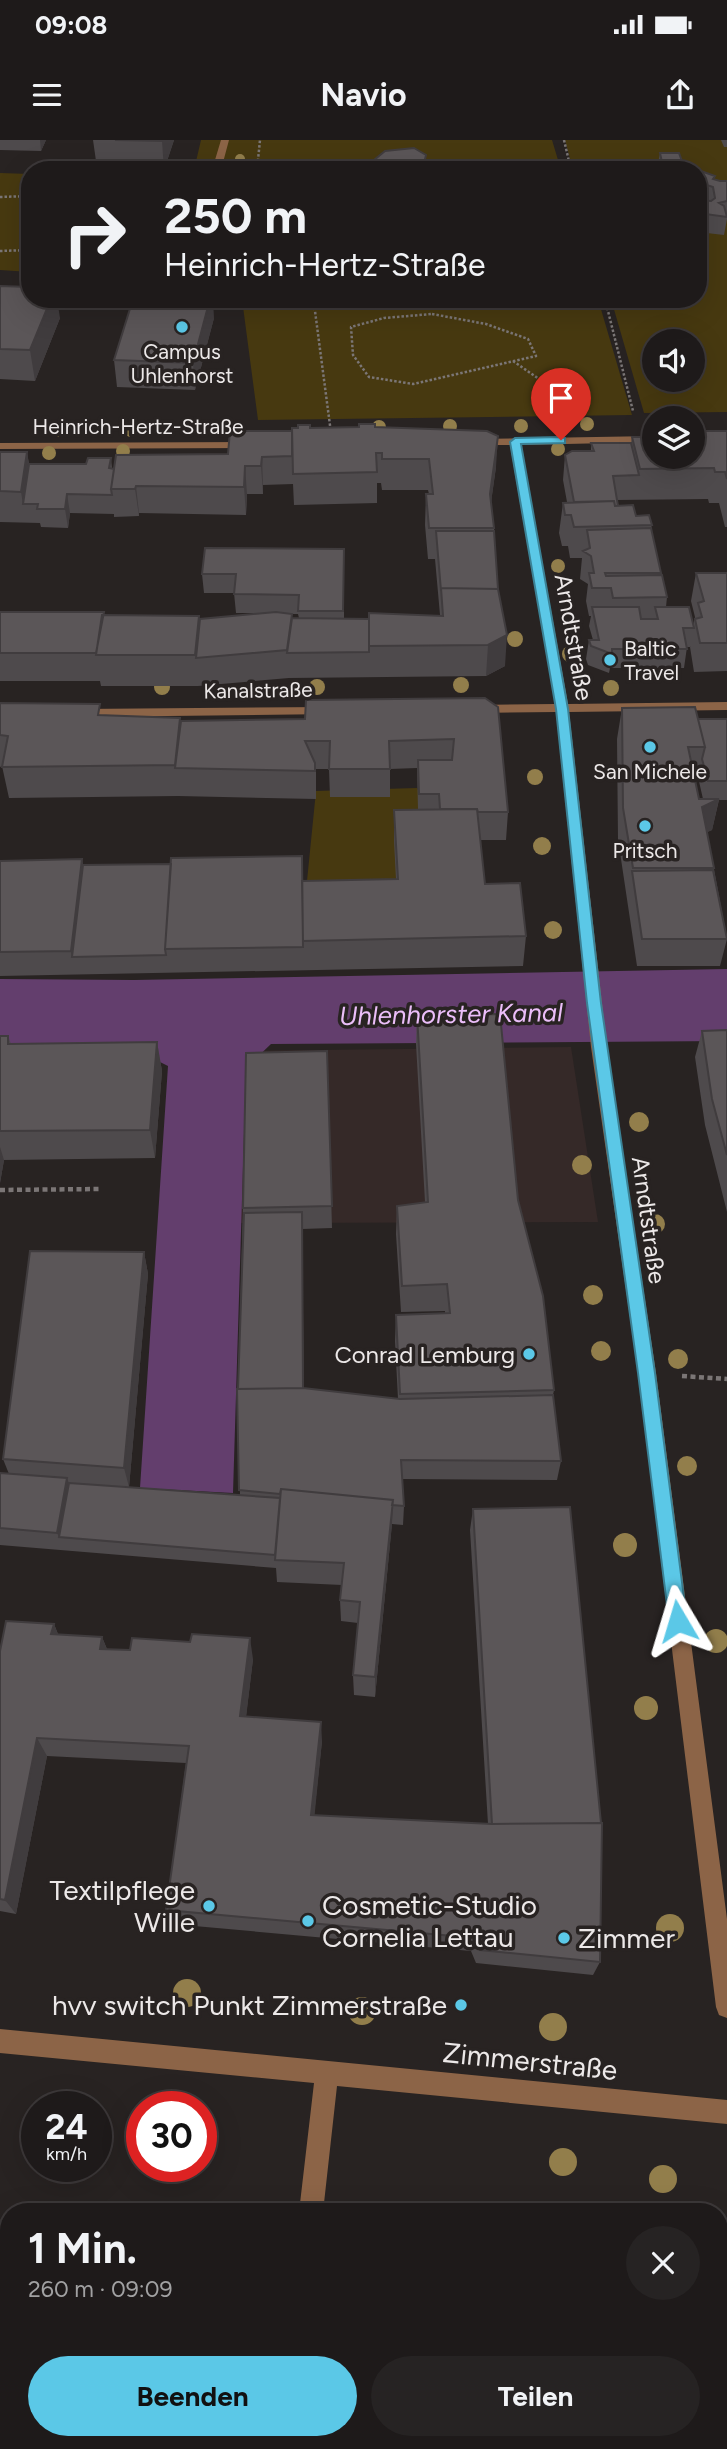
<!DOCTYPE html>
<html lang="de">
<head>
<meta charset="utf-8">
<style>
	body { margin:0; font-family:Figtree,sans-serif; background:#262323; color:#f1f3f6; height:100vh; display:flex; flex-direction:column; font-size:26px; white-space:nowrap }
	* { box-sizing:border-box; margin:0 }
	p { font-size:23px; color:#a1a1a2 }
	.icon { flex:none; width:38px; height:38px; fill:none; stroke:currentColor; stroke-width:2; stroke-linecap:round; stroke-linejoin:round }
	.map { position:relative; flex:1; overflow:hidden }
	.drawer { position:absolute; left:0px; top:2063px; width:728px; height:247px; display:flex; flex-direction:column; background:#1e1a1a; border-radius:28px 28px 0 0; box-shadow:0 7px 28px #0002,0 0 0 2px #3c3839 }
	.drawer>* { flex:none }
	.top-card { position:absolute; left:21px; top:21px; width:686px; height:147px; border-radius:28px; box-shadow:0 7px 28px #0002,0 0 0 2px #3c3839; background:#1e1a1a; color:#f1f3f6; overflow:hidden }
	.fabs { position:absolute; left:642px; top:189px; display:grid; gap:14px }
	.fabs a { display:grid; place-items:center; width:63px; height:63px; border-radius:50%; background:#1e1a1a; box-shadow:0 7px 28px #0002,0 0 0 2px #3c3839; font-size:35px }
	.speed { position:absolute; left:21px; top:1951px; display:flex; gap:14px; font-size:35px; font-weight:700; text-align:center }
	.speed>* { display:grid; place-content:center; width:91px; height:91px; border-radius:50%; background:#1e1a1a; box-shadow:0 7px 28px #0002,0 0 0 2px #3c3839; line-height:1 }
	.speed small { font-size:18px; font-weight:400 }
	.speed .limit { border:10px solid #d22; background:#fff; color:#111 }
	.pin { position:absolute; display:grid; place-items:center; width:60px; height:60px; color:#fff; margin:-72px -30px; border-radius:50% 50% 50% 0; rotate:-45deg; box-shadow:0 0 7px #0007 }
	.pin .icon { rotate:45deg }
	.me { position:absolute; width:77px; margin:-38px; rotate:353deg; stroke-linejoin:round; filter:drop-shadow(0 0 5px #0008) }
	.turn { display:flex; align-items:center; gap:24px; height:147px; padding:0 28px; font-size:32px }
	.turn .icon { width:91px; height:91px; stroke-width:2.5 }
	.turn b { display:block; font-size:49px; line-height:60px }
	.round { display:grid; place-items:center; flex:none; width:74px; height:74px; border-radius:37px; background:#262323 }
	.head { display:flex; align-items:center; justify-content:space-between; height:119px; padding:0 28px }
	h1 { font-size:42px; font-weight:700; line-height:52px }
	.primary-button { display:flex; gap:14px; margin-top:auto; padding:14px 28px }
	.primary-button a { flex:1; height:80px; border-radius:42px; background:#5bc8e7; color:#111; font-size:28px; font-weight:700; line-height:80px; text-align:center }
	.primary-button a+a { background:#262323; color:#f1f3f6 }
	.status { display:flex; justify-content:space-between; align-items:center; height:49px; padding:0 35px; background:#1e1a1a; direction:ltr }
	.status svg { height:19px; fill:currentColor }
	header { display:flex; justify-content:space-between; align-items:center; height:91px; padding:0 28px; background:#1e1a1a; font-size:32px; font-weight:700 }
	.map>svg:first-child { display:block }
</style>
</head>
<body>
<div class="status"><b>09:08</b><svg viewBox="0 0 49 12"><path d="M0 12V9h3v3zM5 12V6h3v6zM10 12V3h3v9zM15 12V0h3v12zM26 1h20v11H26zM47 4h2v5h-2z"/></svg></div>
<header><svg class="icon" aria-label="menu" viewBox="0 0 24 24"><path d="M4 6h16M4 12h16M4 18h16"/></svg>Navio<svg class="icon" aria-label="share" viewBox="0 0 24 24"><path d="M12 15V3M7 8l5-5 5 5M5 13v7h14v-7"/></svg></header>
<div class="map">
<svg width="727" height="2309" viewBox="0 0 727 2309">
	<rect width="100%" height="100%" fill="#282322"/>
	<path fill="#352928" d="M571 907 598 1082 223 1083 236 911Z"/>
	<path fill="#473910" fill-rule="evenodd" d="M201 0H552L561 30H194Z
		M565 0H727V272L644 273 611 159H698V30H573ZM654 201H693V240H654Z
		M0 33 30 34V132L0 130Z
		M242 159H598L632 275 258 280Z
		M417 648 439 700 397 769 304 771 316 651Z"/>
	<path fill="#633e6d" d="M727 829V901L271 904 246 928 233 1353 140 1348 168 926 138 911 0 913V839L134 840Z"/>
	<g fill="none" stroke-linecap="round" stroke-linejoin="round">
		<path stroke="#7b7676" stroke-width="2.5" stroke-dasharray="2.5 2" stroke-linecap="butt" d="M564 0 571 30
			M257 30 260 0
			M0 57 30 56
			M0 111 30 110
			M311 159 315 171 331 293
			M605 159 633 271
			M432 174 486 184 528 199 536 216 413 244 369 237 353 215 351 187 384 178Z
			M513 221 581 268"/>
		<path stroke="#7b7676" stroke-width="4.5" stroke-dasharray="5 3.5" stroke-linecap="butt" d="M0 1050 102 1049
			M682 1236 727 1239"/>
		<path fill="#8c6447" fill-rule="evenodd" d="M221 0H229L221 30H212Z
			M654 296V302L521 305 568 564 727 562V570L569 572 607 907 656 1233 727 1779V1878L719 1875 716 1867 638 1233 591 907 556 572 475 573 468 569 475 565 555 564 510 305H476L470 302 476 299Z
			M0 303 252 302 258 305 252 308 0 309Z
			M328 567 335 571 333 574 80 577 73 573 80 569Z
			M0 1889 727 1960V1984L337 1946 323 2072H299L314 1943 0 1913Z
			M272 2301H298L297 2309H271Z"/>
	</g>
	<g fill="#927e4b">
		<circle cx="240" cy="19" r="5"/>
		<circle cx="587" cy="284" r="7"/>
		<circle cx="450" cy="286" r="7"/>
		<circle cx="521" cy="286" r="7"/>
		<circle cx="208" cy="287" r="7"/>
		<circle cx="379" cy="287" r="7"/>
		<circle cx="59" cy="290" r="7"/>
		<circle cx="131" cy="290" r="7"/>
		<circle cx="558" cy="309" r="7"/>
		<circle cx="123" cy="311" r="7"/>
		<circle cx="49" cy="313" r="7"/>
		<circle cx="558" cy="426" r="7"/>
		<circle cx="515" cy="499" r="8"/>
		<circle cx="570" cy="514" r="8"/>
		<circle cx="461" cy="545" r="8"/>
		<circle cx="162" cy="547" r="8"/>
		<circle cx="317" cy="547" r="8"/>
		<circle cx="611" cy="548" r="8"/>
		<circle cx="535" cy="637" r="8"/>
		<circle cx="542" cy="706" r="9"/>
		<circle cx="553" cy="790" r="9"/>
		<circle cx="639" cy="982" r="10"/>
		<circle cx="582" cy="1025" r="10"/>
		<circle cx="655" cy="1084" r="10"/>
		<circle cx="593" cy="1155" r="10"/>
		<circle cx="601" cy="1211" r="10"/>
		<circle cx="678" cy="1219" r="10"/>
		<circle cx="687" cy="1326" r="10"/>
		<circle cx="625" cy="1405" r="12"/>
		<circle cx="716" cy="1501" r="12"/>
		<circle cx="646" cy="1568" r="12"/>
		<circle cx="670" cy="1788" r="14"/>
		<circle cx="187" cy="1853" r="14"/>
		<circle cx="362" cy="1871" r="14"/>
		<circle cx="553" cy="1887" r="14"/>
		<circle cx="563" cy="2022" r="14"/>
		<circle cx="663" cy="2039" r="14"/>
	</g>
	<path fill="#4e4a4c" fill-rule="evenodd" d="M0 0H46L41 11 0 10Z
		M93 0H174L164 30 97 28Z
		M721 0H727V7H724Z
		M660 13 684 27V30H660L658 23Z
		M698 30 715 40 727 41V79L724 95 698 92Z
		M0 146 60 178 35 241 0 239Z
		M214 178 195 250 117 247 114 220Z
		M375 287 496 327 491 362 494 388 498 449 505 526 486 536 289 538 198 546H101L100 541H0V472L200 479 263 473H236L234 453H204L202 434 344 409V479H369L440 475 435 419H428L425 385 426 354H429L428 350H382L381 343H377V363L294 365 293 344 263 345V354H247L246 375 139 373V376L114 377V374L70 373 68 388 41 387 40 383 0 382V312H27L29 324H86L111 318 112 328 228 314 292 291 310 288ZM286 474H298L299 478H292Z
		M705 291H727V387H725L719 363H709L708 359 617 360 618 366 652 385 651 388 661 435 667 457 666 467 693 486 695 477 691 461 696 433H727V531L694 532 690 507 693 493 690 507H687L684 528H610L609 533 588 525 586 519 589 500H593L589 486 591 476H589L586 461 588 444 580 439 582 418H570L568 406H562L559 393 563 363 567 362 563 340 565 315 591 311V303H631L632 297 704 296Z
		M485 558 508 672 506 700H480L485 744 526 796 523 826 0 836V721L82 719 83 725 303 741 396 739 394 701V670H418L417 628 390 629V657H330L329 629H316V659L178 656 9 658 2 626 0 627V563L102 575 181 581 305 579Z
		M622 568 698 579H727V660H719L712 690 707 692 727 799 720 826H637L618 699 617 599ZM698 637 703 659H699L694 638Z
		M417 875 518 1060 554 1250 553 1255 561 1321 557 1340 402 1339 404 1366 403 1385 392 1384 375 1557 354 1555 353 1535 358 1483 341 1481 340 1460 342 1445 277 1442 276 1428 0 1405V1333L9 1334 3 1319 144 1112 148 1134 129 1347 240 1355 238 1249 243 1068 327 911 332 1088 302 1089 304 1248 398 1259 395 1201 396 1175 445 1173V1171L401 1172 396 1094 397 1066 425 1062 416 904Z
		M727 890V1072L705 985 695 917 702 891Z
		M0 896H8L11 904 157 902 162 931 155 1018 4 1020 0 1043Z
		M473 1369 600 1822 593 1835 476 1823 471 1811 172 1784 166 1770 186 1623 47 1616 16 1774 0 1771V1511L54 1484 58 1494 102 1497 107 1509 253 1519 246 1576 322 1601 314 1675 488 1684 470 1390Z
		M641 2301H719L727 2309H641Z"/>
	<path fill="#403c3e" d="M40 0H46L41 11Z
		M162 0H174L164 30 162 1Z
		M707 45 705 62 699 65 702 48Z
		M51 159H57L60 178 35 241 30 210Z
		M210 159H213L214 178 195 250 193 223Z
		M498 296 496 327 488 384 490 354Z
		M27 312 32 343 23 364 21 352Z
		M262 317 263 345V354L261 326Z
		M245 326 247 354 246 375 244 347Z
		M136 346 139 373V376L135 349Z
		M67 354 70 373 68 388 65 369Z
		M507 495 505 526 486 536 488 505Z
		M719 659 712 690 695 698 702 667Z
		M82 719 86 744 72 817 71 811Z
		M157 902 162 931 155 1018 150 990Z
		M0 1007 4 1020 0 1043Z
		M302 1072V1089L304 1268 303 1252Z
		M144 1112 148 1134 129 1347 124 1328Z
		M67 1338 74 1357 59 1397 57 1393Z
		M393 1360 392 1383 375 1557V1537Z
		M54 1484 62 1505 51 1494Z
		M102 1497 110 1517 100 1509Z
		M250 1498 253 1519 244 1595 240 1576Z
		M321 1582 322 1601 313 1691 311 1675Z
		M37 1598 47 1616 16 1774 5 1760Z
		M8 2204 9 2257 0 2258V2246Z
		M194 2301H200L199 2309H193Z"/>
	<path fill="#5b5658" stroke="#403c3e" stroke-width="2" d="M115 0H162V1Z
		M414 8 426 15 423 28 425 30H374L368 25 385 11Z
		M660 13H679L684 27H663Z
		M689 27 697 30H684Z
		M698 30 715 36 713 39 720 41H727V61L719 63 724 66 727 77 698 73V60L711 61 715 58 713 47 707 45 702 48 698 46Z
		M0 146 30 147V159H51L30 210 0 209Z
		M133 159H210L193 223 114 220Z
		M359 284H375V287L487 291 498 296 490 354 494 388H429L426 354H433L429 319H382V313H376L377 332 293 334 292 288H298V285H310V288L359 287Z
		M230 291H292V316L262 317 261 326H245L244 347 136 346 135 349H111L116 315 228 314Z
		M705 291H727V339L725 332H715L714 328 640 329 632 297H654V317H693V296H706Z
		M591 303H631L639 335 613 336 618 366H615L614 361 574 362 565 315 572 311H594Z
		M0 312H27L21 352 0 351Z
		M88 318H111L109 328 114 329 111 349 112 355 67 354 65 369H37L38 364H23L29 324H86Z
		M614 361 615 366 633 365 636 376 649 375 652 385 574 387 571 375H565L563 363Z
		M651 388 661 433H605L606 436 662 435 667 457 613 458 611 448H592L589 433H594L591 416 583 411 590 408 587 390Z
		M436 391H494L498 449 441 448V451Z
		M205 408 344 409 343 471H298L299 455 234 454 236 434H202Z
		M696 433H727V503H700L695 479 702 477 698 463 704 461Z
		M441 448 498 449 507 495 488 505 369 506V473L443 476Z
		M592 467H639L641 479H658L655 467H689L694 488H683L687 509H612V514L591 506 589 500H599Z
		M0 472H104L96 513H0Z
		M276 472 292 474 287 510 196 518 200 479Z
		M102 475 199 476 195 515H96Z
		M292 478 369 479V512L287 513Z
		M485 558 498 567 508 672H478L477 669H440L439 654H419L418 620H452L454 599 389 601 390 629H329L330 601H305L315 623V631L175 628 181 581 305 579 306 560Z
		M0 563 100 564 98 575 180 578 175 625 2 627 8 596 0 595Z
		M695 567 705 607H688L699 659H719L702 667 714 728H633L623 668 622 568Z
		M698 579H727V641H708L702 619 705 607Z
		M477 669 485 744 520 743 526 796 303 801 302 741 398 739 394 670Z
		M302 716 303 807 165 809 171 718Z
		M82 719 71 811 0 812V721Z
		M171 724 165 809 166 815 72 817 83 725Z
		M713 730 727 799H642L632 731Z
		M500 874 518 1060 543 1156 554 1250 400 1254 396 1175 450 1173 447 1144 402 1146 397 1066 428 1062 417 875Z
		M727 890V1015L712 959 702 891Z
		M0 896H8V904L157 902 150 990 0 991Z
		M327 911 332 1066 243 1068 246 913Z
		M302 1072 303 1248 238 1249 244 1073Z
		M30 1111 144 1112 124 1328 3 1319Z
		M303 1248 400 1259 553 1255 561 1321 401 1320 404 1366 392 1365 393 1360 281 1349 280 1354 239 1350 237 1249Z
		M0 1333 67 1338 57 1393 0 1388Z
		M69 1343 280 1358 275 1415 59 1397Z
		M281 1349 393 1360 375 1537 353 1535 360 1462 340 1460 344 1423 275 1420Z
		M570 1367 601 1683 492 1684 473 1369Z
		M6 1481 54 1484 51 1494 102 1497 100 1509 130 1510 132 1498 190 1502 192 1494 250 1498 240 1576 321 1582 311 1675 492 1684 602 1683 600 1822 480 1810 475 1798 166 1770 189 1606 37 1598 5 1760 0 1759V1511Z
		M48 2068 81 2072H47Z
		M0 2104 9 2105V2204L0 2246Z
		M719 2178 727 2179V2309H650V2301H719Z
		M22 2301H194L193 2309H21Z
		M408 2301H456L455 2309H407Z"/>
	<path fill="#5bc8e7" stroke="#3b8296" stroke-width="2" d="M561 297 565 298V303L521 304 568 569 601 863 655 1233 687 1481 685 1487 678 1489 672 1487 669 1481 638 1233 587 863 556 569 510 302 515 298Z"/>
	<g fill="#5bc8e7" stroke="#282322" stroke-width="2.5">
		<circle cx="182" cy="187" r="7"/>
		<circle cx="610" cy="520" r="7"/>
		<circle cx="650" cy="607" r="7"/>
		<circle cx="645" cy="686" r="7"/>
		<circle cx="529" cy="1214" r="7"/>
		<circle cx="209" cy="1766" r="7"/>
		<circle cx="308" cy="1781" r="7"/>
		<circle cx="564" cy="1798" r="7"/>
		<circle cx="461" cy="1865" r="7"/>
	</g>
	<g text-anchor="middle" dominant-baseline="central" stroke-width="7" stroke-linejoin="round" paint-order="stroke">
		<g font-size="21" fill="#ece8e8" stroke="#282322">
			<text x="182" y="211">Campus<tspan x="182" dy="24">Uhlenhorst</tspan></text>
			<text x="624" y="508" text-anchor="start">Baltic<tspan x="624" dy="24">Travel</tspan></text>
			<text x="650" y="631">San Michele</text>
			<text x="645" y="710">Pritsch</text>
		</g>
		<g font-size="21" fill="#ece8e8" stroke="#282322">
			<text x="138" y="286">Heinrich-Hertz-Straße</text>
			<text transform="translate(258 550) rotate(-1)">Kanalstraße</text>
		</g>
		<g font-size="24" fill="#ece8e8" stroke="#282322">
			<text transform="translate(574 497) rotate(80)">Arndtstraße</text>
			<text transform="translate(649 1080) rotate(82)">Arndtstraße</text>
		</g>
		<g font-size="24" fill="#ece8e8" stroke="#282322" text-anchor="end">
			<text x="515" y="1214">Conrad Lemburg</text>
		</g>
		<g font-size="26" font-style="italic" fill="#ebbef9" stroke="#282322">
			<text transform="translate(451 874) rotate(-1)">Uhlenhorster Kanal</text>
		</g>
		<g font-size="28" fill="#ece8e8" stroke="#282322" text-anchor="end">
			<text x="195" y="1750">Textilpflege<tspan x="195" dy="32">Wille</tspan></text>
			<text x="322" y="1765" text-anchor="start">Cosmetic-Studio<tspan x="322" dy="32">Cornelia Lettau</tspan></text>
			<text x="578" y="1798" text-anchor="start">Zimmer</text>
			<text x="447" y="1865">hvv switch Punkt Zimmerstraße</text>
		</g>
		<g font-size="28" fill="#ece8e8" stroke="#282322">
			<text transform="translate(530 1921) rotate(6)">Zimmerstraße</text>
		</g>
	</g>
</svg>
<div class="fabs">
<a><svg class="icon" aria-label="sound" viewBox="0 0 24 24"><path d="M4 9h4l5-4v14l-5-4H4zM17 9q2 3 0 6"/></svg></a>
<a><svg class="icon" aria-label="layers" viewBox="0 0 24 24"><path d="M12 4l9 5-9 5-9-5zM3 14l9 5 9-5"/></svg></a>
</div>
<div class="speed"><div>24<small>km/h</small></div><div class="limit">30</div></div>
<div class="pin" style="left:561px;top:300px;background:#d93025"><svg class="icon" aria-label="arrive" viewBox="0 0 24 24"><path d="M6 21V4h12l-3 4 3 4H6"/></svg></div>
<svg class="me" style="left:678px;top:1481px" viewBox="-20 -20 40 40"><path d="M0-17L14 15 0 8-14 15z" fill="#5bc8e7" stroke="#fff" stroke-width="4"/></svg>
<div class="top-card">
<div class="turn"><svg class="icon" aria-label="right" viewBox="0 0 24 24"><path d="M7 20v-9h11M14 6l5 5-5 5"/></svg><div><b>250 m</b>Heinrich-Hertz-Straße</div></div>
</div>
<section class="drawer">
<div class="head"><div><h1>1 Min.</h1><p>260 m · 09:09</p></div><a class="round"><svg class="icon" aria-label="close" viewBox="0 0 24 24"><path d="M6 6l12 12M18 6L6 18"/></svg></a></div>
<div class="primary-button"><a>Beenden</a><a>Teilen</a></div>
</section>
</div>
</body>
</html>
